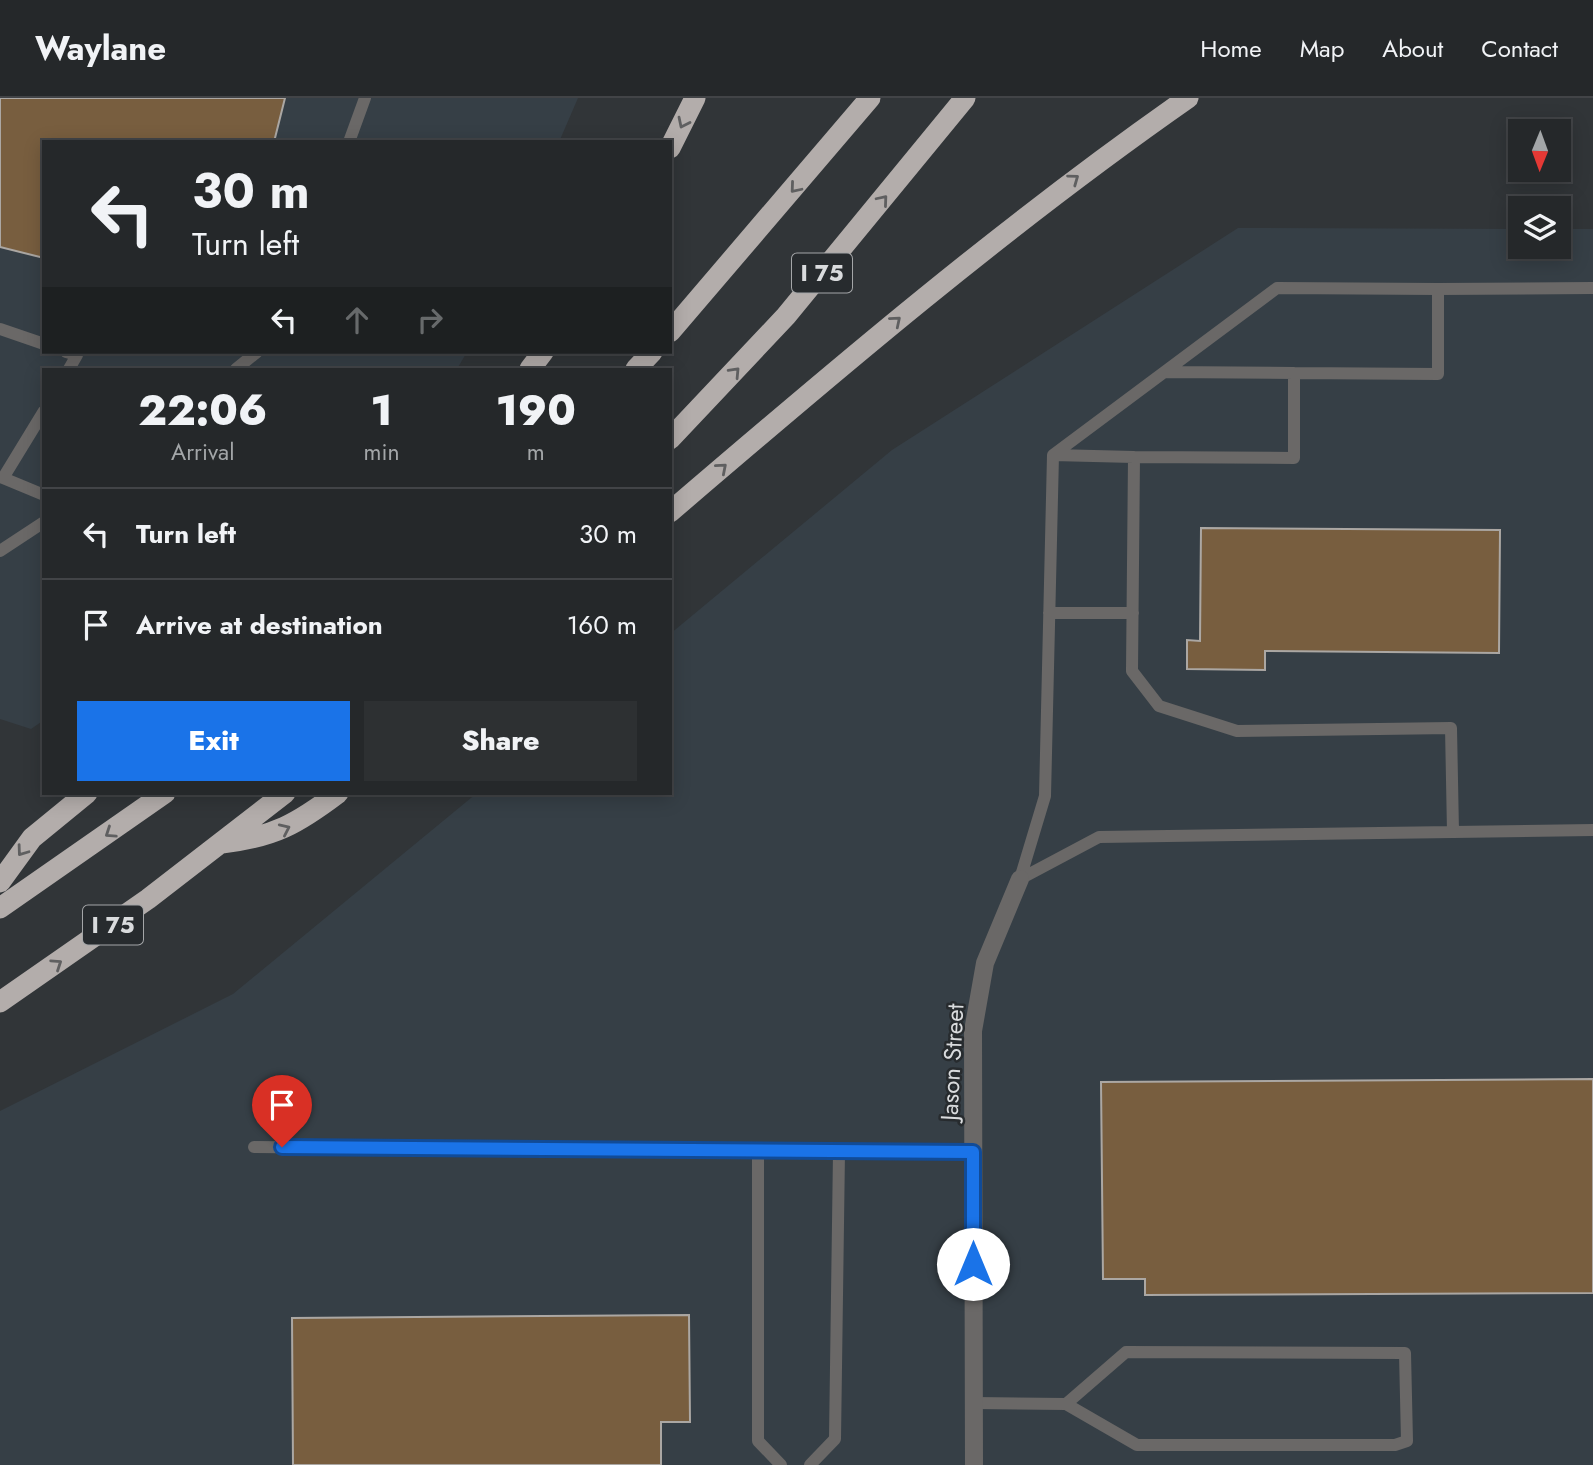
<!DOCTYPE html>
<html lang="en">
<head>
<meta charset="utf-8">
<style>
	body { margin:0; font-family:Jost,sans-serif; background:#2d3032; color:#f1f3f6; height:100vh; display:flex; flex-direction:column; font-size:26px; white-space:nowrap }
	* { box-sizing:border-box; margin:0 }
	p { font-size:23px; color:#a3a6a8 }
	.icon { flex:none; width:38px; height:38px; fill:none; stroke:currentColor; stroke-width:2; stroke-linecap:round; stroke-linejoin:round }
	.map { position:relative; flex:1; overflow:hidden }
	.drawer { position:absolute; left:42px; top:270px; width:630px; height:427px; display:flex; flex-direction:column; background:#25282a; border-radius:0px; box-shadow:0 4px 18px #0003,0 0 0 2px #424447 }
	.drawer>* { flex:none }
	.guide { position:absolute; left:42px; top:42px; width:630px; height:214px; border-radius:0px; box-shadow:0 4px 18px #0003,0 0 0 2px #424447; background:#25282a; color:#f1f3f6; overflow:hidden }
	.needle { width:46px; rotate:181deg }
	.tools { position:absolute; left:1508px; top:21px; display:grid; gap:14px }
	.tools a { display:grid; place-items:center; width:63px; height:63px; border-radius:0px; background:#25282a; box-shadow:0 4px 18px #0003,0 0 0 2px #424447; font-size:35px }
	.pin { position:absolute; display:grid; place-items:center; width:60px; height:60px; color:#fff; margin:-72px -30px; border-radius:50% 50% 50% 0; rotate:-45deg; box-shadow:0 0 7px #0007 }
	.pin .icon { rotate:45deg }
	.me { position:absolute; width:77px; margin:-38px; rotate:0deg; stroke-linejoin:round; filter:drop-shadow(0 0 5px #0008) }
	.turn { display:flex; align-items:center; gap:24px; height:147px; padding:0 35px; font-size:32px }
	.turn .icon { width:91px; height:91px; stroke-width:2.5 }
	.turn b { display:block; font-size:49px; line-height:60px }
	.lanes { display:flex; align-items:center; height:66px; padding:0 35px; background:#0003; justify-content:center; gap:35px; direction:ltr }
	.lanes .off { opacity:.35 }
	.eta { display:flex; justify-content:space-evenly; align-items:center; height:119px; text-align:center }
	.eta b { font-size:42px; font-weight:800; line-height:49px }
	.cta { display:flex; gap:14px; margin-top:auto; padding:14px 35px }
	.cta a { flex:1; height:80px; border-radius:0px; background:#1a73e8; color:#fff; font-size:28px; font-weight:800; line-height:80px; text-align:center }
	.cta a+a { background:#2d3032; color:#f1f3f6 }
	ul { padding:0; list-style:none }
	li { display:flex; align-items:center; gap:21px; height:91px; padding:0 35px; border-top:2px solid #424447 }
	li div { flex:1 }
	li b { display:block; font-size:26px }
	li em { font-style:normal }
	header { display:flex; align-items:center; gap:42px; box-sizing:border-box; height:98px; padding:0 35px; background:#25282a; border-bottom:2px solid #424447 }
	header strong { font-size:33px }
	nav { display:flex; gap:38px; margin-inline-start:auto; font-size:24px }
	.map>svg:first-child { display:block }
</style>
</head>
<body>
<header>
<strong>Waylane</strong>
<nav><a>Home</a><a>Map</a><a>About</a><a>Contact</a></nav>
</header>
<div class="map">
<svg width="1593" height="1367" viewBox="0 0 1593 1367">
	<rect width="100%" height="100%" fill="#313538"/>
	<path fill="#363f46" d="M0 0H578L559 44H44V254H467L457 271H44V622L31 631 0 621Z
		M1238 130 1521 131V149H1559V131H1593V1367H0V1013L233 896 477 695H670V536L892 352Z"/>
	<path fill="#785e3f" stroke="#aba7a3" stroke-width="2" d="M0 0H285L274 44H44V160L0 149Z
		M1201 430 1500 432 1499 555 1265 553V572L1187 571V542L1200 543Z
		M1593 981V1195L1145 1197V1181H1103L1101 984Z
		M689 1217 690 1324H661V1367H293L292 1220Z"/>
	<g fill="none" stroke-linecap="round" stroke-linejoin="round">
		<path stroke="#6a6867" stroke-width="12" d="M349 44 365 0
			M1277 190 1438 191V276L1294 275V360L1134 359 1132 573 1159 608 1237 633 1451 630 1453 734 1099 739 1020 781 1045 698 1053 357Z
			M1438 191 1593 190
			M0 231 44 246
			M66 254 77 257 69 271
			M236 271 257 254
			M1165 274 1294 275
			M44 313 3 380 44 397
			M1053 357 1134 359
			M0 453 44 424
			M1049 515H1133
			M1453 734 1593 732
			M254 1049 839 1054 835 1341 810 1367
			M758 1053V1343L781 1367
			M839 1054H973
			M974 1305 1066 1306 1137 1347H1395L1407 1343 1405 1255 1126 1254 1066 1306"/>
		<path stroke="#6a6867" stroke-width="18" d="M974 1367 973 933 985 865 1020 781"/>
		<path stroke="#b3adab" stroke-width="21" d="M670 50 695 0
			M670 234 870 0
			M530 271 543 254
			M636 271 652 254
			M670 341 786 218 965 0
			M670 414C838 270 1006 127 1188 0
			M222 745C274 739 297 726 338 695
			M0 784 32 740 87 695
			M0 810 165 695
			M0 904 148 801 285 695"/>
	</g>
	<defs><path id="oneway-chevron" d="M-2-3.5L2.5 0L-2 3.5" fill="none" stroke-width="1.6" stroke-linecap="round" stroke-linejoin="round" transform="scale(1.75)"/></defs>
	<g stroke="#5f5f60">
		<use href="#oneway-chevron" transform="translate(683 25) rotate(116)"/>
		<use href="#oneway-chevron" transform="translate(1074 81) rotate(-36)"/>
		<use href="#oneway-chevron" transform="translate(795 90) rotate(130)"/>
		<use href="#oneway-chevron" transform="translate(883 102) rotate(-50)"/>
		<use href="#oneway-chevron" transform="translate(896 223) rotate(-40)"/>
		<use href="#oneway-chevron" transform="translate(735 274) rotate(-47)"/>
		<use href="#oneway-chevron" transform="translate(722 370) rotate(-41)"/>
		<use href="#oneway-chevron" transform="translate(285 731) rotate(-25)"/>
		<use href="#oneway-chevron" transform="translate(110 735) rotate(146)"/>
		<use href="#oneway-chevron" transform="translate(22 753) rotate(126)"/>
		<use href="#oneway-chevron" transform="translate(57 866) rotate(-34)"/>
	</g>
	<g fill="none" stroke-linecap="round" stroke-linejoin="round">
		<defs>
			<path id="route" d="M282 1049 973 1054V1166"/>
		</defs>
		<use href="#route" stroke="#114b97" stroke-width="18"/>
		<use href="#route" stroke="#1a73e8" stroke-width="12"/>
	</g>
	<g text-anchor="middle" dominant-baseline="central" stroke-width="5" stroke-linejoin="round" paint-order="stroke">
		<g fill="#272b2e" stroke="#a4a6a8" stroke-width="2">
			<rect x="792" y="155.5" width="60" height="39" rx="5"/>
			<rect x="83" y="807.5" width="60" height="39" rx="5"/>
		</g>
		<g font-size="23" font-weight="bold" fill="#d9dbdd">
			<text x="822" y="175">I 75</text>
			<text x="113" y="827">I 75</text>
		</g>
		<g font-size="24" fill="#d9dbdd" stroke="#272b2e">
			<text transform="translate(952 964) rotate(-87)">Jason Street</text>
		</g>
	</g>
</svg>
<div class="tools">
<a><svg class="needle" viewBox="-14 -14 28 28"><path d="M0-13l5 13h-10z" fill="#e53935"/><path d="M0 13l5-13h-10z" fill="#a3a6a8"/></svg></a>
<a><svg class="icon" aria-label="layers" viewBox="0 0 24 24"><path d="M12 4l9 5-9 5-9-5zM3 14l9 5 9-5"/></svg></a>
</div>
<div class="pin" style="left:282px;top:1049px;background:#d93025"><svg class="icon" aria-label="arrive" viewBox="0 0 24 24"><path d="M6 21V4h12l-3 4 3 4H6"/></svg></div>
<svg class="me" style="left:973px;top:1166px" viewBox="-20 -20 40 40"><circle r="19" fill="#fff"/><path d="M0-13L10 11 0 6-10 11z" fill="#1a73e8"/></svg>
<div class="guide">
<div class="turn"><svg class="icon" aria-label="left" viewBox="0 0 24 24"><path d="M17 20v-9H6M10 6l-5 5 5 5"/></svg><div><b>30 m</b>Turn left</div></div>
<div class="lanes"><svg class="icon" aria-label="left" viewBox="0 0 24 24"><path d="M17 20v-9H6M10 6l-5 5 5 5"/></svg><svg class="icon off" aria-label="ahead" viewBox="0 0 24 24"><path d="M12 20V5M6 11l6-6 6 6"/></svg><svg class="icon off" aria-label="right" viewBox="0 0 24 24"><path d="M7 20v-9h11M14 6l5 5-5 5"/></svg></div>
</div>
<section class="drawer">
<div class="eta">
<div><b>22:06</b><p>Arrival</p></div>
<div><b>1</b><p>min</p></div>
<div><b>190</b><p>m</p></div>
</div>
<ul>
<li><svg class="icon" aria-label="left" viewBox="0 0 24 24"><path d="M17 20v-9H6M10 6l-5 5 5 5"/></svg><div><b>Turn left</b></div><em>30 m</em></li>
<li><svg class="icon" aria-label="arrive" viewBox="0 0 24 24"><path d="M6 21V4h12l-3 4 3 4H6"/></svg><div><b>Arrive at destination</b></div><em>160 m</em></li>
</ul>
<div class="cta"><a>Exit</a><a>Share</a></div>
</section>
</div>
</body>
</html>
